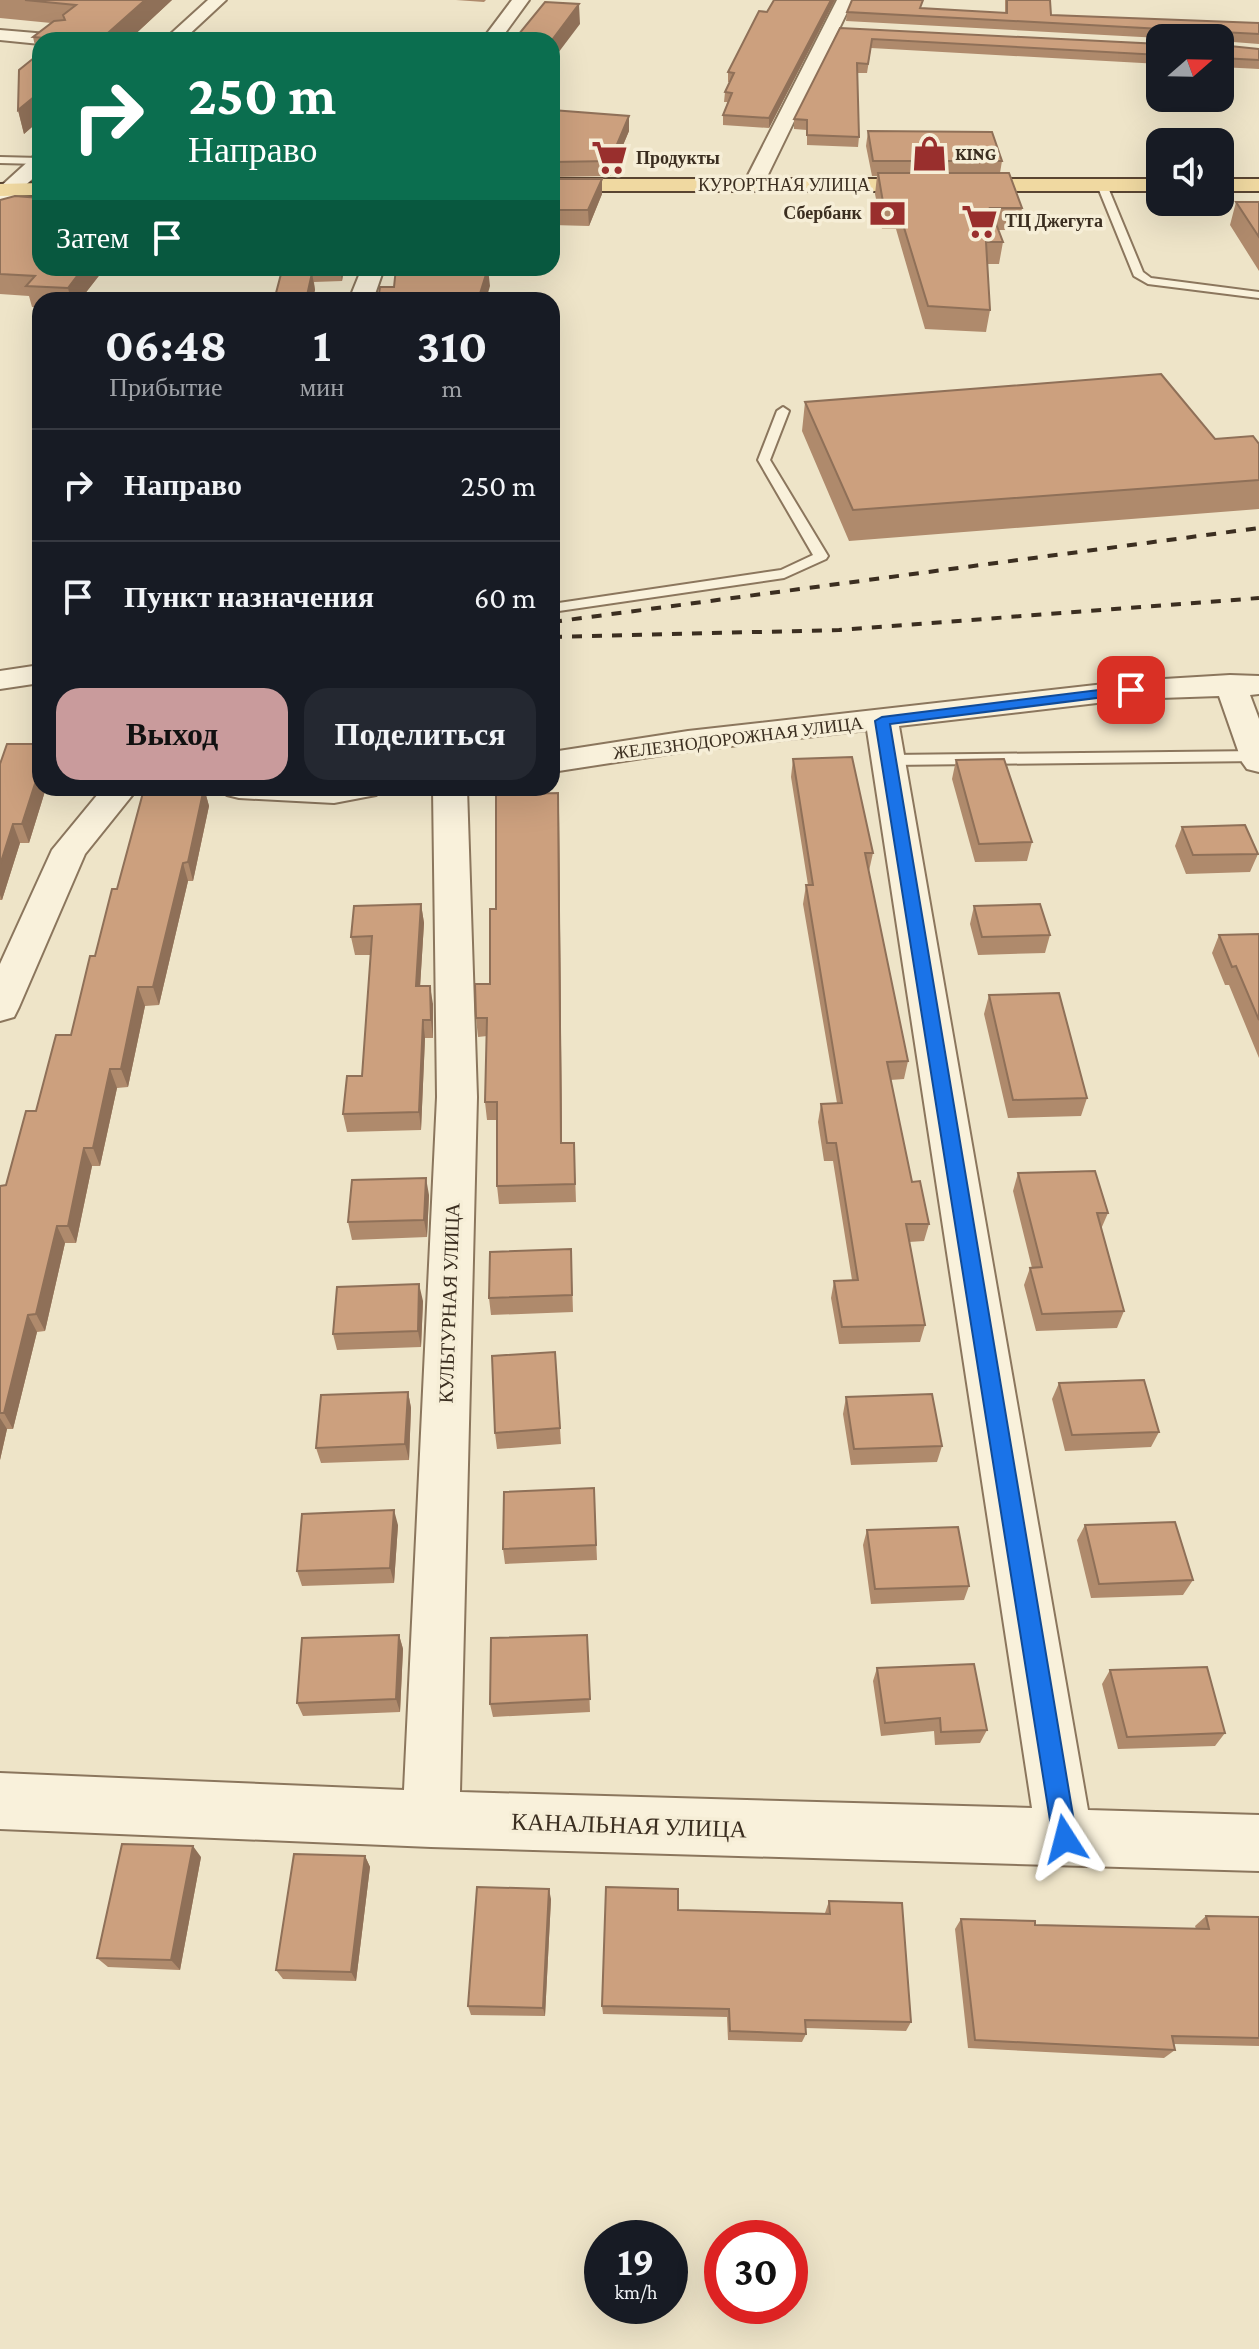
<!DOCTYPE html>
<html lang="ru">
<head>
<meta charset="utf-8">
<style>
	body { margin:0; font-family:"Crimson Pro",serif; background:#242831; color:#f1f3f6; height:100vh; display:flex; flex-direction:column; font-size:30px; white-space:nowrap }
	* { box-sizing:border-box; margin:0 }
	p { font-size:26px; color:#9ea1a6 }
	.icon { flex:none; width:44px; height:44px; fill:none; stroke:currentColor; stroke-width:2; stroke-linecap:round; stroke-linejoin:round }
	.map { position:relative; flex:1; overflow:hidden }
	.details { position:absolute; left:32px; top:292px; width:528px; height:504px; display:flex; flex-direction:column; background:#171b24; border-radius:24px; box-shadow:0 8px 32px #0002 }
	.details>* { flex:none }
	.banner { position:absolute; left:32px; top:32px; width:528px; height:244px; border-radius:24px; box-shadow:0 8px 32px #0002; background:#0b6e4f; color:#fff; overflow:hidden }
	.needle { width:52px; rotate:70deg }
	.controls { position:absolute; left:1146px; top:24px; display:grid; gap:16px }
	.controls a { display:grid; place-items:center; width:88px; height:88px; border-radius:16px; background:#171b24; box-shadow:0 8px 32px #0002; font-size:40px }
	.speed { position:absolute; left:584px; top:2220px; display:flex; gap:16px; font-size:40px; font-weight:700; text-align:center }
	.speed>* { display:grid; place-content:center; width:104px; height:104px; border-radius:50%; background:#171b24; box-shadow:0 8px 32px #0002; line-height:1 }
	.speed small { font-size:20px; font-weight:400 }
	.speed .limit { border:12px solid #d22; background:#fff; color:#111 }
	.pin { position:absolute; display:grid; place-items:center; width:68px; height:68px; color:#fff; margin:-34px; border-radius:16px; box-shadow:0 4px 12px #0006 }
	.me { position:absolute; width:88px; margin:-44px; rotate:351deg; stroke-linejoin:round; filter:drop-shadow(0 0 6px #0008) }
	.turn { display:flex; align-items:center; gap:28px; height:168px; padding:0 24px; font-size:36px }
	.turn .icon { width:104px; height:104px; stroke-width:2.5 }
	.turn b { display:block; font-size:56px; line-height:68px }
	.then { display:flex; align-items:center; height:76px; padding:0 24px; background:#0003; gap:16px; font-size:30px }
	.eta { display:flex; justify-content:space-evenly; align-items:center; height:136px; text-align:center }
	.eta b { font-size:48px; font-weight:700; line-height:56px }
	.button { display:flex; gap:16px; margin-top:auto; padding:16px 24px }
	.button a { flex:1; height:92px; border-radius:24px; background:#c99b9c; color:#111; font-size:32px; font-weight:700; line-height:92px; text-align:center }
	.button a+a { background:#242831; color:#f1f3f6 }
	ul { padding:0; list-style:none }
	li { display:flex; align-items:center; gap:24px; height:112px; padding:0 24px; border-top:2px solid #363941 }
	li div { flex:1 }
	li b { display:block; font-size:30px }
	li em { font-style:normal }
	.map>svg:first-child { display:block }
</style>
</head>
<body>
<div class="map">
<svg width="1259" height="2349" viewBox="0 0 1259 2349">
	<rect width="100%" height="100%" fill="#eee4c8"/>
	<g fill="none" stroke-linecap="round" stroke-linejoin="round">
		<defs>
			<path id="lane" d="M0 157 40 158V164L0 163Z
				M1102 182 1107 185 1143 272 1151 278 1259 292V298L1148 284 1134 276 1097 185Z
				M783 407 789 411 770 460 828 556 826 559 784 578 552 612V604L781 570 813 555 758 460 777 411Z
				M1259 751V761L891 765 883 760 891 755Z"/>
			<path id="street" d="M208 0H226L183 40H164Z
				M512 0H529L500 40H482Z
				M837 0H853L763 185 760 189H746L743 185Z
				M0 30 59 35 68 40H40V44L0 40Z
				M40 155V172L7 202 0 204V187L33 157Z
				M362 268H384L373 300H349Z
				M40 665V683L0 689V671Z
				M1230 675 1259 676V694L1250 695 1259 719V772L1247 769 1242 762 1219 696 1131 699 899 726 1088 1810 1259 1815V1871L431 1847 0 1829V1773L404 1790 437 1097 433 788H467L477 1097 460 1792 1032 1808 867 730 688 751 552 772V752L688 731 1131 681Z
				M103 788H138L85 854 19 1007 14 1017 0 1021V964L52 850Z
				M222 788H381L376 795 334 803 239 798 227 795Z"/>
			<path id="primary" d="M552 179H1160V191H552Z
				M1220 179H1259V191H1220Z
				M40 183V195L0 196V184Z"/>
		</defs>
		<use href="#lane" stroke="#8b765d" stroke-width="4"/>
		<use href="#street" stroke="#8b765d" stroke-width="4"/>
		<use href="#primary" stroke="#594431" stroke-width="4"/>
		<use href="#lane" fill="#f9f1db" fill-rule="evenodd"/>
		<use href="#street" fill="#f9f1db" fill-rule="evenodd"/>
		<use href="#primary" fill="#f0d9a1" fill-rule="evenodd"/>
		<path stroke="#3b2e20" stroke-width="4" stroke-dasharray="10 10" stroke-linecap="butt" d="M552 622 1259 528
			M552 637 839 630 1259 598"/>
	</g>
	<path fill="#af8a6c" d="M0 0H172L129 40H40V120L24 134 18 110 37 55 33 37 51 23 0 18Z
		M456 0H486L484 2Z
		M774 0H835L769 128 723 125V115L728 102H724L725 92 730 82H728V72Z
		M1005 0H1050L1051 15 1259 23V44L1220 41V38H1160L846 21 847 12 922 8 1005 13Z
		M840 28 1160 44V64L871 48 867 73H857L859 137 858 147 807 145V130L794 129V119Z
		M1220 45 1259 49V69L1220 67Z
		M552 110 629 131 610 176 552 177Z
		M868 131 1002 161 1000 173 1022 208 1019 230H998L1003 242 999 264H987L990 310 986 332 925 329 896 229H882L875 194 877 176H872L866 146Z
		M552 179H602V194L589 226 552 225Z
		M0 200 40 268H105L80 300H40V307H32L29 296 0 294Z
		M1236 202H1259V271L1230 225Z
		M297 268H344L342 281 314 282 315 290 312 300H265L276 293 298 274Z
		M805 402 1259 444V509L849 541 802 431Z
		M793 759 873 853 869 871 908 1061 904 1079 890 1080 912 1182 929 1224 924 1241 909 1242 925 1325 920 1342 839 1344 831 1298 834 1281 852 1280 833 1161H824L818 1122 821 1104 837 1103 803 904 806 885H808L791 777Z
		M956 760 1032 842 1027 861 975 862 952 779Z
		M0 764 40 788H46L29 843H20L2 900H0Z
		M204 788 209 806 193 881H188L159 1005 145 1006 128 1087 117 1088 100 1166H92L76 1243H65L45 1331 37 1332 13 1429H7L0 1460V1186L6 1185 36 1111 71 1035 117 889Z
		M559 812 562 1143H574L576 1202 499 1204 497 1186V1120H487L485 1102 487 1036 478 1037 476 1018 490 984 496 909Z
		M1182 827 1258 854 1250 872 1186 874 1175 846Z
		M421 904 424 923 420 986 433 1004V1038H425L421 1130 347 1132 343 1114 362 1076 371 955H355L351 937Z
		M974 906 1050 935 1045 953 978 955 970 924Z
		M1259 934V1058L1229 985H1225L1212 953 1219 935Z
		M989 995 1087 1098 1081 1116 1008 1118 984 1014Z
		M1018 1173 1108 1213 1101 1229 1124 1311 1117 1328 1036 1331 1024 1285 1030 1268H1032L1013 1191Z
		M429 1195 427 1237 352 1240 348 1222Z
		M571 1249 573 1312 491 1315 489 1298Z
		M423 1301 421 1347 337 1350 333 1334Z
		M555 1352 561 1444 497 1449 495 1433Z
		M1059 1383 1159 1432 1151 1447 1065 1451 1052 1399Z
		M408 1392 411 1408 409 1460 321 1463 316 1448Z
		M846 1397 942 1446 937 1462 851 1465 843 1414Z
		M594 1488 597 1560 505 1564 503 1549Z
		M398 1525 394 1583 302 1586 297 1571Z
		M1085 1525 1193 1580 1183 1595 1091 1598 1077 1540Z
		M867 1530 969 1586 964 1600 871 1604 863 1545Z
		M399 1635 403 1649 400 1712 303 1716 297 1703Z
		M587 1635 590 1712 493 1717 490 1704Z
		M877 1668 987 1730 980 1743 935 1745 934 1731 881 1736 873 1681Z
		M1110 1670 1225 1733 1215 1746 1118 1749 1102 1684Z
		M365 1856 370 1867 356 1981 283 1979 276 1970Z
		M201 1857 180 1970 108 1967 97 1958Z
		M551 1899 545 2016 471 2015 468 2006Z
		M829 1901 911 2022 906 2031 806 2028V2034L802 2042 728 2040 727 2017 603 2014 602 2006 678 1910 825 1913Z
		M1206 1916 1259 1917V2046L1174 2044 1175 2050 1164 2058 968 2048 955 1929 961 1919 1035 1925 1196 1929 1195 1926Z"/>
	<path fill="#8f7058" d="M145 0H172L129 40H105L109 32Z
		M831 0H835L769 128V118Z
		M579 4 580 24 552 61V40Z
		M40 92V120L24 134 18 110Z
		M629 116V131L610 176V161Z
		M602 179V194L589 226 588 210Z
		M83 268H105L80 300H71L68 288Z
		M340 268H344L342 281Z
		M488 268 490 286 486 300H478Z
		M312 273 315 290 312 300H306Z
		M40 768V788H46L29 843 22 824Z
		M204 788 209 806 193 881 188 862Z
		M558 793 559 812 562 1161 561 1143Z
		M13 824 20 843 2 900 0 895V865Z
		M183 863 188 881 159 1005 153 987Z
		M421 904 424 923 419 1004 416 986Z
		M430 986 433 1004V1038L431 1020Z
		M138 987 145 1006 128 1087 121 1069Z
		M423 1020 425 1038 421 1130 419 1112Z
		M110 1069 117 1088 100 1166 93 1148Z
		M84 1148 92 1166 76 1243 68 1226Z
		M426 1178 429 1195 427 1237 424 1220Z
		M57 1226 65 1243 45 1331 36 1314Z
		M419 1284 423 1301 421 1347 418 1331Z
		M28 1315 37 1332 13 1429 4 1413Z
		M408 1392 411 1408 409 1460 405 1444Z
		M0 1418 7 1429 0 1460Z
		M394 1510 398 1525 394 1583 390 1568Z
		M399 1635 403 1649 400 1712 396 1699Z
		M193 1846 201 1857 180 1970 171 1960Z
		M365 1856 370 1867 356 1981 351 1972Z
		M549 1889 551 1899 545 2016 543 2008Z"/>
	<path fill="#cca07e" stroke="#8f7058" stroke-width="2" d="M25 0H145L109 32H115L105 40H57L58 39 33 37 54 21 65 20 63 15 76 5Z
		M774 0H831L769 118 723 115 732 93 725 92 734 73 728 72 759 11 767 12Z
		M852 0H923L920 8 1007 13V0H1050L1051 15 1259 23V34L1222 32 1220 42V38H1164L1165 32 1162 29 847 12Z
		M545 2 579 4 552 40H514Z
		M840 28 1160 44V55L872 39 868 64 857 63 859 137 807 135V120L794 119Z
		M136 37 176 40H134Z
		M1220 45 1259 49V60L1220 58Z
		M40 53V92L18 110 19 70Z
		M552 110 629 116 610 161 552 162Z
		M868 131 992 132 1002 161H873Z
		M878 173H1009L1022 208H990L1003 242H986L990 310 928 306 898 208H884Z
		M552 179H602L588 210H552Z
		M15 196 40 198V268H83L68 288 26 286 35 276 0 274V200Z
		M1236 202H1259V237Z
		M396 268H488L478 300H378L380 287H394Z
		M312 273 306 300H265L266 293H276L281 274Z
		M1161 374 1215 439 1253 436 1259 444V480L853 510 805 402Z
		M7 744H40V768L22 824H13L0 865V764Z
		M852 757 873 853H865L908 1061 887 1062 912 1182 920 1181 929 1224H906L925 1325 842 1327 834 1281 858 1280 836 1143H827L821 1104 842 1103 806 885H813L793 759Z
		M1004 759 1032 842 979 844 956 760Z
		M204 788 188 862 183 863 153 987H138L121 1069H110L93 1148H84L68 1226H57L36 1314 28 1315 4 1413H0V1186L6 1185 26 1111H36L56 1035H71L90 956H95L112 889H117L144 789Z
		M558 793 561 1143H574L575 1184 497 1186V1102H485L487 1018H476L475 984H490V909H496V795Z
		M1245 825 1258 854 1193 855 1182 827Z
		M421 904 416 986H430L431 1020H423L419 1112 343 1114 347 1076H362L372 936 351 937 354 906Z
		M1040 904 1050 935 982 937 974 906Z
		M1259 934V1020L1236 966 1232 967 1219 935Z
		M1059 993 1087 1098 1013 1100 989 995Z
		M1095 1171 1108 1213H1097L1124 1311 1042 1314 1030 1268 1042 1267 1018 1173Z
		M426 1178 424 1220 348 1222 352 1180Z
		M571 1249 572 1295 489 1298 490 1252Z
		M419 1284 418 1331 333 1334 337 1287Z
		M555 1352 560 1428 495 1433 492 1356Z
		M1144 1380 1159 1432 1072 1435 1059 1383Z
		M408 1392 405 1444 316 1448 321 1395Z
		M932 1394 942 1446 854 1449 846 1397Z
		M594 1488 596 1545 503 1549 504 1492Z
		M394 1510 390 1568 297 1571 302 1514Z
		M1175 1522 1193 1580 1099 1584 1085 1525Z
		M958 1527 969 1586 875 1589 867 1530Z
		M399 1635 396 1699 297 1703 302 1638Z
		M587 1635 590 1699 490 1704 491 1638Z
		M974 1664 987 1730 941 1732 940 1718 885 1723 877 1668Z
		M1207 1667 1225 1733 1127 1737 1110 1670Z
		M122 1844 193 1846 171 1960 97 1958Z
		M294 1854 365 1856 351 1972 276 1970Z
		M477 1887 549 1889 543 2008 468 2006Z
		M606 1887 678 1889V1910L830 1914 829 1901 902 1903 911 2022 805 2020 806 2034 730 2031 729 2009 602 2006Z
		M1206 1916 1259 1917V2038L1172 2036 1175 2050 975 2040 961 1919 1035 1921V1925L1209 1929Z"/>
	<path fill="#1a73e8" stroke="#114b97" stroke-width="2" d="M1131 686 1136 687V693L890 724 1077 1839 1073 1848 1065 1852 1056 1848 1053 1839 875 721 882 717Z"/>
	<defs>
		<symbol id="shop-bare" viewBox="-9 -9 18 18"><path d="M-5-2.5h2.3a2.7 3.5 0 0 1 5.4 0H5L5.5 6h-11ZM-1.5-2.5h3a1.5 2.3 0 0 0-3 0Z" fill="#992f2d" stroke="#f6eed7" stroke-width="2.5" paint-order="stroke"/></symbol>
		<symbol id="supermarket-bare" viewBox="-9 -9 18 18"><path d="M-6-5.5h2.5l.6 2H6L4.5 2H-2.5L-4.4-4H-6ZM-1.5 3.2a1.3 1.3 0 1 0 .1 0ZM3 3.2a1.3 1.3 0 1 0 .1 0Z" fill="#992f2d" stroke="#f6eed7" stroke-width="2.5" paint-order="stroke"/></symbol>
		<symbol id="bank-bare" viewBox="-9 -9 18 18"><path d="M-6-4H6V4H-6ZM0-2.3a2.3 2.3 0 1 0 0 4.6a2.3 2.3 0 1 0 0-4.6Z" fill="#992f2d" stroke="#f6eed7" stroke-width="2.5" paint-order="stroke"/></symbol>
	</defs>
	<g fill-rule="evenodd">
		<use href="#shop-bare" x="904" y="128" width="51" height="51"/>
		<use href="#supermarket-bare" x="584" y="132" width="51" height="51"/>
		<use href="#bank-bare" x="862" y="188" width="51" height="51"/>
		<use href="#supermarket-bare" x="954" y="196" width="51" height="51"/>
	</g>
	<g text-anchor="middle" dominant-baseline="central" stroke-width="7" stroke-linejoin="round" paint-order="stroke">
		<g font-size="18" font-weight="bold" fill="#3b2e20" stroke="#f6eed7" text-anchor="start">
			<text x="955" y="154">KING</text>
			<text x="636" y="158">Продукты</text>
			<text x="862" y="213" text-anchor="end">Сбербанк</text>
			<text x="1005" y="221">ТЦ Джегута</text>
		</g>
		<g font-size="18" fill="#3b2e20" stroke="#f6eed7">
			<text x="784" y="185">КУРОРТНАЯ УЛИЦА</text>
			<text transform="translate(738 738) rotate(-7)">ЖЕЛЕЗНОДОРОЖНАЯ УЛИЦА</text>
		</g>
		<g font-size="20" fill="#3b2e20" stroke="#f6eed7">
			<text transform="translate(449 1303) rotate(-88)">КУЛЬТУРНАЯ УЛИЦА</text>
		</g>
		<g font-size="24" fill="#3b2e20" stroke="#f6eed7">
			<text transform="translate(629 1825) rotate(2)">КАНАЛЬНАЯ УЛИЦА</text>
		</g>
	</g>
</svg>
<div class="controls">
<a><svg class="needle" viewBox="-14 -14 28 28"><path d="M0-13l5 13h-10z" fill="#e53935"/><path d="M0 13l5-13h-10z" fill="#9ea1a6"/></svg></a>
<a><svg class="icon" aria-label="sound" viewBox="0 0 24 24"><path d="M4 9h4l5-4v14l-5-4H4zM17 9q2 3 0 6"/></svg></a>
</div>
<div class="speed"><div>19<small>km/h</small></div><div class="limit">30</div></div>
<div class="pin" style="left:1131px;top:690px;background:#d93025"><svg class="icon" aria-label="arrive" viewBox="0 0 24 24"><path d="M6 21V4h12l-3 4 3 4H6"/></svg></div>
<svg class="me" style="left:1065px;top:1839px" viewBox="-20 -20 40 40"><path d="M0-17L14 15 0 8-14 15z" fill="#1a73e8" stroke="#fff" stroke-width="4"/></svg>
<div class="banner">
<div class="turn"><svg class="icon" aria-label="right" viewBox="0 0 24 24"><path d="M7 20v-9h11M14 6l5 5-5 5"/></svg><div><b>250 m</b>Направо</div></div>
<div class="then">Затем<svg class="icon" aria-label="arrive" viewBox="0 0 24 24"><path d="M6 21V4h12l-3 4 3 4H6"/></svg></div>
</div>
<section class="details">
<div class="eta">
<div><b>06:48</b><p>Прибытие</p></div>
<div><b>1</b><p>мин</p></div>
<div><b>310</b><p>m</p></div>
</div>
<ul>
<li><svg class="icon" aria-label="right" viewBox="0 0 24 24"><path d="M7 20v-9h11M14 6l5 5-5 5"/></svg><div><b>Направо</b></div><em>250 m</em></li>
<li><svg class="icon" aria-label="arrive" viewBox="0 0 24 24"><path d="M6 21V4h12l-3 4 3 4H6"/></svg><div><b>Пункт назначения</b></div><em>60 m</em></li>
</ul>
<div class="button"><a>Выход</a><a>Поделиться</a></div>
</section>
</div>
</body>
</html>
